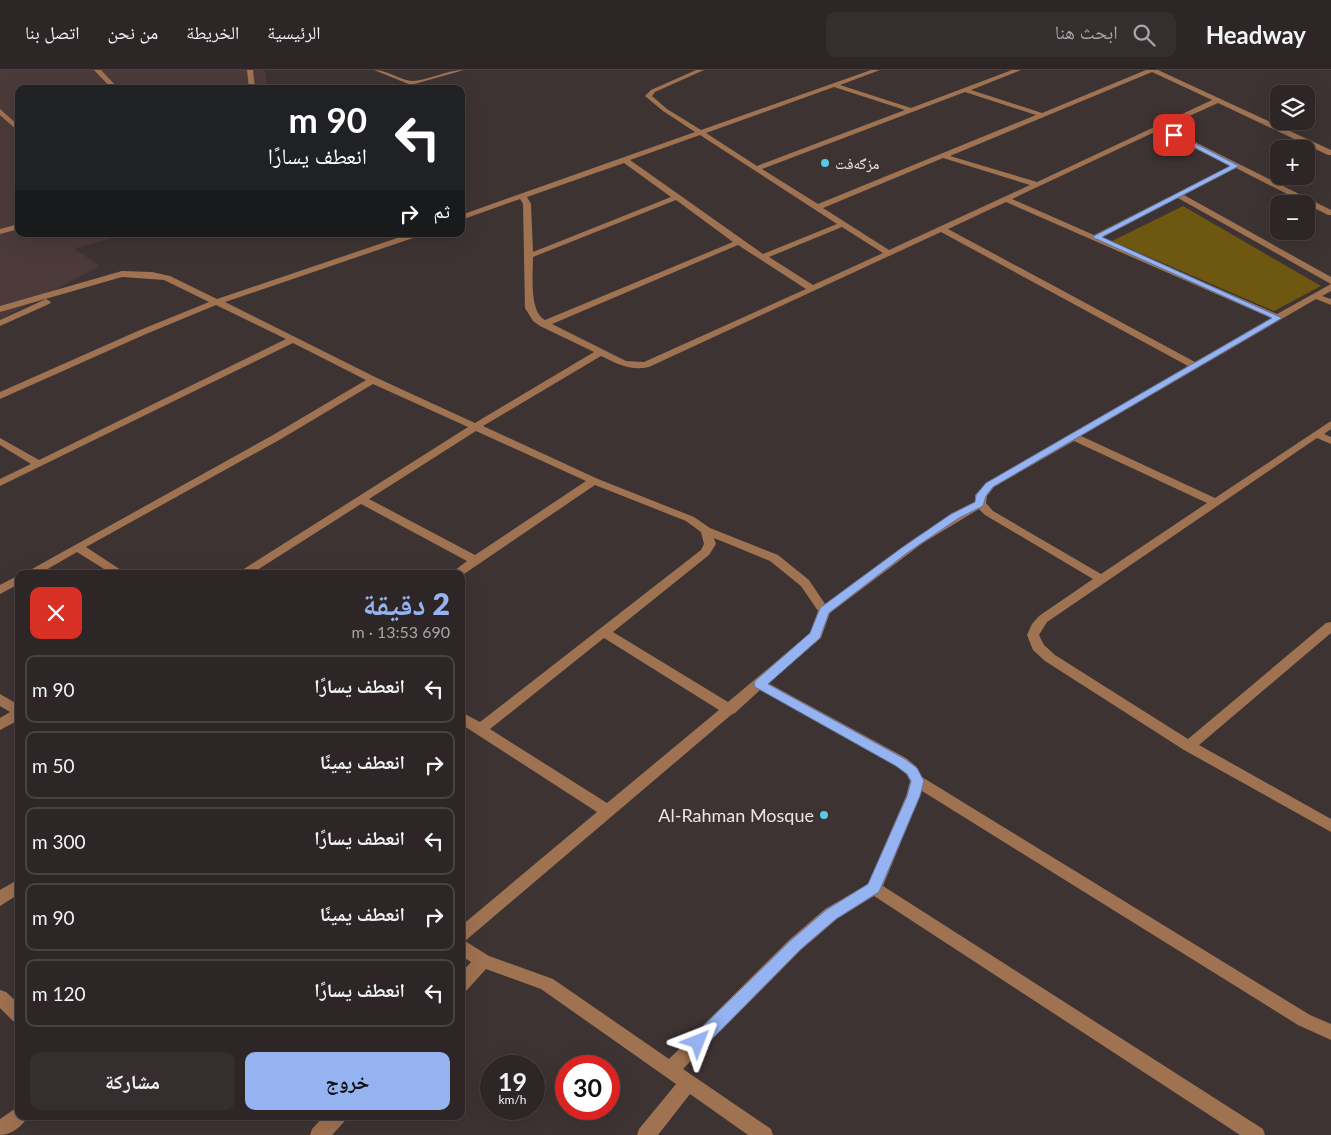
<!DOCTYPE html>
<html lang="ar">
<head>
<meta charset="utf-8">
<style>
	body { margin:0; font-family:Lato,"Noto Naskh Arabic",sans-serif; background:#362e2e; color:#f1f3f6; direction:rtl; height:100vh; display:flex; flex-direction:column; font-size:19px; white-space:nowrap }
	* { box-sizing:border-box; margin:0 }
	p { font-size:16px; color:#a7a5a7 }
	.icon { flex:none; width:28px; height:28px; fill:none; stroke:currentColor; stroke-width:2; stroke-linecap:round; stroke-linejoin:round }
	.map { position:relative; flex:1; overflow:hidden; direction:ltr }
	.details { position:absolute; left:15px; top:500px; width:450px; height:550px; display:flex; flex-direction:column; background:#2e2626; border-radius:10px; box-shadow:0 5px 20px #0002,0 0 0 1px #494343; direction:rtl }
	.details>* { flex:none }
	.hud { position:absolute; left:15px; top:15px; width:450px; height:152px; border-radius:10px; box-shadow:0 5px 20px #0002,0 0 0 1px #494343; direction:rtl; background:#202124; color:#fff; overflow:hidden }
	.controls { position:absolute; left:1270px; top:15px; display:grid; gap:10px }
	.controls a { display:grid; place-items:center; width:45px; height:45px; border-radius:10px; background:#2e2626; box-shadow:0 5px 20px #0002,0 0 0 1px #494343; font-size:25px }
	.speed { position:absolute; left:480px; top:985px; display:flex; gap:10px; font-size:25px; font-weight:700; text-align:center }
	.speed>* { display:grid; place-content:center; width:65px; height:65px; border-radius:50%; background:#2e2626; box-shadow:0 5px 20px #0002,0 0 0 1px #494343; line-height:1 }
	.speed small { font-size:12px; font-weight:400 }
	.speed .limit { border:8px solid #d22; background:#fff; color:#111 }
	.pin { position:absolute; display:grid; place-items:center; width:42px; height:42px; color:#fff; margin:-21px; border-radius:10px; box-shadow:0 2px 8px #0006 }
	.me { position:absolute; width:55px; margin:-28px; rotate:45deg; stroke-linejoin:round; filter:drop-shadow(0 0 4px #0008) }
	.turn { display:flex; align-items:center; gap:18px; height:105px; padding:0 15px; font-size:22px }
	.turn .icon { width:65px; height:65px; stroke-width:2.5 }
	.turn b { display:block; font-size:35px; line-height:42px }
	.then { display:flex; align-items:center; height:48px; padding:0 15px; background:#0003; gap:10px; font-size:19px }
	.round { display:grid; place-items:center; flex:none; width:52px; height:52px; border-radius:10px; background:#362e2e }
	.headline { display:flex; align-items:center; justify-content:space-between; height:85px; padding:0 15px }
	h1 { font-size:30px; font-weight:800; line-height:38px; color:#95b2f1 }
	.cta { display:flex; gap:10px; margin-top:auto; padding:10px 15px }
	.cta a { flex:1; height:58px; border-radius:10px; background:#95b2f1; color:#111; font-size:20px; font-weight:800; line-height:58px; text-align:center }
	.cta a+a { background:#362e2e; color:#f1f3f6 }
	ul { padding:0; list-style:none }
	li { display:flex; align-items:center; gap:15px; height:68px; margin:0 10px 8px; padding:0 5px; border:2px solid #494343; border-radius:10px }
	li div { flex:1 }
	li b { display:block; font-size:19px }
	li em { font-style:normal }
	header { display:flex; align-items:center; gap:30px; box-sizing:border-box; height:70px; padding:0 25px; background:#2e2626; border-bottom:1px solid #494343 }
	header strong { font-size:24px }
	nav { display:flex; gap:28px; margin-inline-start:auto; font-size:18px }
	.search { width:350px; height:45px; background:#362e2e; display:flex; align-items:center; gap:12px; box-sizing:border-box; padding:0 18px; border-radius:10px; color:#a7a5a7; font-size:19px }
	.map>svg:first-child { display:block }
</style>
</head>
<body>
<header>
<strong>Headway</strong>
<div class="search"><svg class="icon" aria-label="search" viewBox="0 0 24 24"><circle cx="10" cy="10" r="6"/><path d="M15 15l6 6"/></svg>ابحث هنا</div>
<nav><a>الرئيسية</a><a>الخريطة</a><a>من نحن</a><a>اتصل بنا</a></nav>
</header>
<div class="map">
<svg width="1331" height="1065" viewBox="0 0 1331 1065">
	<rect width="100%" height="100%" fill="#3d3332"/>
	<path fill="#4b3a39" d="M0 0H265L268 19H19V164H125L75 179 100 196 0 249Z"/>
	<path fill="#6d5711" d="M1183 136 1321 216 1274 241 1112 171Z"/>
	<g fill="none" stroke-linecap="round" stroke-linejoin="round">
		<path fill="#9f7251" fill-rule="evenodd" d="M94 0H101L119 19H112Z
			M247 0H253L255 19H249Z
			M374 0C388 0 401 11 413 11 430 10 446 0 464 0L411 15Z
			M696 0H704L655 22 652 26 667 39 701 60 871 0H880L840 15 911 38 1012 0H1021L971 20 1042 43 1146 0H1158L1331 80V85H1328L1218 33 1165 57 1331 140V145H1328L1236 98 1184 125 1331 207V214L1178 128 1101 168 1277 244 1331 214V221L1322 226 1331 229V235L1316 229 1081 366 1215 428 1331 351V359L1324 364 1331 367V374L1317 368 1047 552 1039 565 1044 575 1055 585 1188 669 1326 553 1331 552V563L1199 675 1331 749V762L1184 680 1045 591 1033 580 1027 565 1032 554 1039 546 1093 509 985 445 979 439 923 473 830 543 821 568 768 613 906 688 917 697 922 707 1310 945 1331 954V970L1298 955 922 721 883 816 1263 1059 1265 1065H1240L874 826 837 849 801 880 683 999 771 1059 773 1065H748L690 1024 658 1065H637L639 1059 676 1014 541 919 486 899 467 920 461 922V903L471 892 461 886V856L597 742 461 654V642L480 652 701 480 704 474 701 462 686 451 595 415 461 506V504H450L467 491 361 434 251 504H236L468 357 373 314 281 369 86 477 127 504H112L77 482 39 504H23L273 365 366 310 293 273 0 416V409L31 394 0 375V368L39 390 286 269 216 235 146 264 0 329V322L140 260 209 232 164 210 122 207 0 242V236L122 201 152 202 170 206 217 229 409 164H420L419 166 225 232 377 308 475 353 594 282 540 256 533 251 525 238 523 134 520 129 461 150V145L695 62 663 41 645 26 651 20ZM1152 2 1212 30 1037 112 950 86ZM834 17 905 40 757 96 706 63ZM965 22 1036 45 818 134 762 99ZM1159 60 1230 96 1094 165 1012 129ZM700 65 837 154 763 184 630 90ZM943 88 1030 115 889 180 823 138ZM624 93 671 127 533 182 531 134 527 127ZM676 130 733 172 545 250C529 242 533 204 533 187ZM1006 132 1271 248 1195 292 948 159ZM842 157 883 183 813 215 769 187ZM941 162 1188 296 986 413 975 425V432L915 468 825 534 809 510 778 485 710 458 694 447 598 409 483 356 601 286C617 294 631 301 649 297ZM738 175 806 219 644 292 626 291 552 254ZM476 361 586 411 475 485 369 429ZM1074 371 1207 433 1101 504 993 441 986 433 987 426 994 417ZM714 468 770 491 801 516 818 541 810 563 728 632 613 562 709 485 716 474ZM604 568 719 640 607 733 490 659ZM760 620 896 696 906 704 910 711 906 726 868 814 825 839 789 870 669 989 553 909 489 886 465 871 731 645 735 643Z
			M0 39 19 56V62L0 45Z
			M19 154V159L0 164V159Z
			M46 229 51 232 49 234 0 256V250Z
			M19 505V514L0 524V515Z
			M0 624 19 635V650L0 660V648L10 642 0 636Z
			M19 809V824L0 836V820Z
			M0 920 6 922 19 934V954L13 951 0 938Z
			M19 1036V1046H28C23 1056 11 1065 0 1065V1049Z
			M324 1046H346L344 1052 332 1065H310L312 1059Z"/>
	</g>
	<path fill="#95b2f1" stroke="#61749d" d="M1172 64H1177L1239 96 1102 167 1282 248 993 417 986 426 983 436 959 448 907 483 829 543 820 568 768 614 905 689 917 698 924 711 920 726 879 822 836 849 801 879 704 977 698 979 693 977 691 972 693 966 790 871 826 840 868 814 907 726 911 711 907 704 896 696 755 617 754 614 755 611 810 563 820 538 900 479 951 444 975 432 976 425 986 413 1272 248 1092 167 1230 96 1172 66Z"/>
	<g fill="#5bc8e6" stroke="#3d3332" stroke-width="2">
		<circle cx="825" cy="93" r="5"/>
		<circle cx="824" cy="745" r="5"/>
	</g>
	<g text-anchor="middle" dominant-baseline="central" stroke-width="4" stroke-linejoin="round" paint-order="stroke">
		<g font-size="15" fill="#ece5e5" stroke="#3d3332" text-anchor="start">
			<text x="835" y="93">مزگەفت</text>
		</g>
		<g font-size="18" fill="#ece5e5" stroke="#3d3332" text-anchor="end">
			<text x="814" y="745">Al-Rahman Mosque</text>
		</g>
	</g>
</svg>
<div class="controls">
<a><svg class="icon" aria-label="layers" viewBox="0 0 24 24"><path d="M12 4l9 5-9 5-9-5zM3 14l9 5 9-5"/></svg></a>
<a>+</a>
<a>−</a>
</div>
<div class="speed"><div>19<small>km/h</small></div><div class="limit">30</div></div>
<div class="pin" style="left:1174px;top:65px;background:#d93025"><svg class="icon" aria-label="arrive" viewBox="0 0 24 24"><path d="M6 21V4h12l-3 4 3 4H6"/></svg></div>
<svg class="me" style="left:698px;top:972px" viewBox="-20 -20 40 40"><path d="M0-17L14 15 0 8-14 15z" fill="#95b2f1" stroke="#fff" stroke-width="4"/></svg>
<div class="hud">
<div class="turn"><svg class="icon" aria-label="left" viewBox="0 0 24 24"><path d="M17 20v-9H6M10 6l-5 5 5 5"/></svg><div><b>90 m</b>انعطف يسارًا</div></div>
<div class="then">ثم<svg class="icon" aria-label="right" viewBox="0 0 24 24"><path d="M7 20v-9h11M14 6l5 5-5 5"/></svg></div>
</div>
<section class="details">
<div class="headline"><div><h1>2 دقيقة</h1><p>690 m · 13:53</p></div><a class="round" style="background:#d93025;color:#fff"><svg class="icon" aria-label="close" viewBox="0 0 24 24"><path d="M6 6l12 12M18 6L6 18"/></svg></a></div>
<ul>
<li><svg class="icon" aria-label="left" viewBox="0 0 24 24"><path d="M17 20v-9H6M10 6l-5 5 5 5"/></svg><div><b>انعطف يسارًا</b></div><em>90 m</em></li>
<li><svg class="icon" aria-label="right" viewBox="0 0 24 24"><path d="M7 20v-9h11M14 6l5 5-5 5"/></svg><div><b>انعطف يمينًا</b></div><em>50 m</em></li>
<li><svg class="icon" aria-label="left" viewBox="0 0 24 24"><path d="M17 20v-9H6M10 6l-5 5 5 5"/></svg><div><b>انعطف يسارًا</b></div><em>300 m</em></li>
<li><svg class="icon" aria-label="right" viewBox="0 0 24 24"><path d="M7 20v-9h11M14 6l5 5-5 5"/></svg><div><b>انعطف يمينًا</b></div><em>90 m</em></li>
<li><svg class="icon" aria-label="left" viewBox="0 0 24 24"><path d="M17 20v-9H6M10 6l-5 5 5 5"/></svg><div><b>انعطف يسارًا</b></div><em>120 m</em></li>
</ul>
<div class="cta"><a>خروج</a><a>مشاركة</a></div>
</section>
</div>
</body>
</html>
